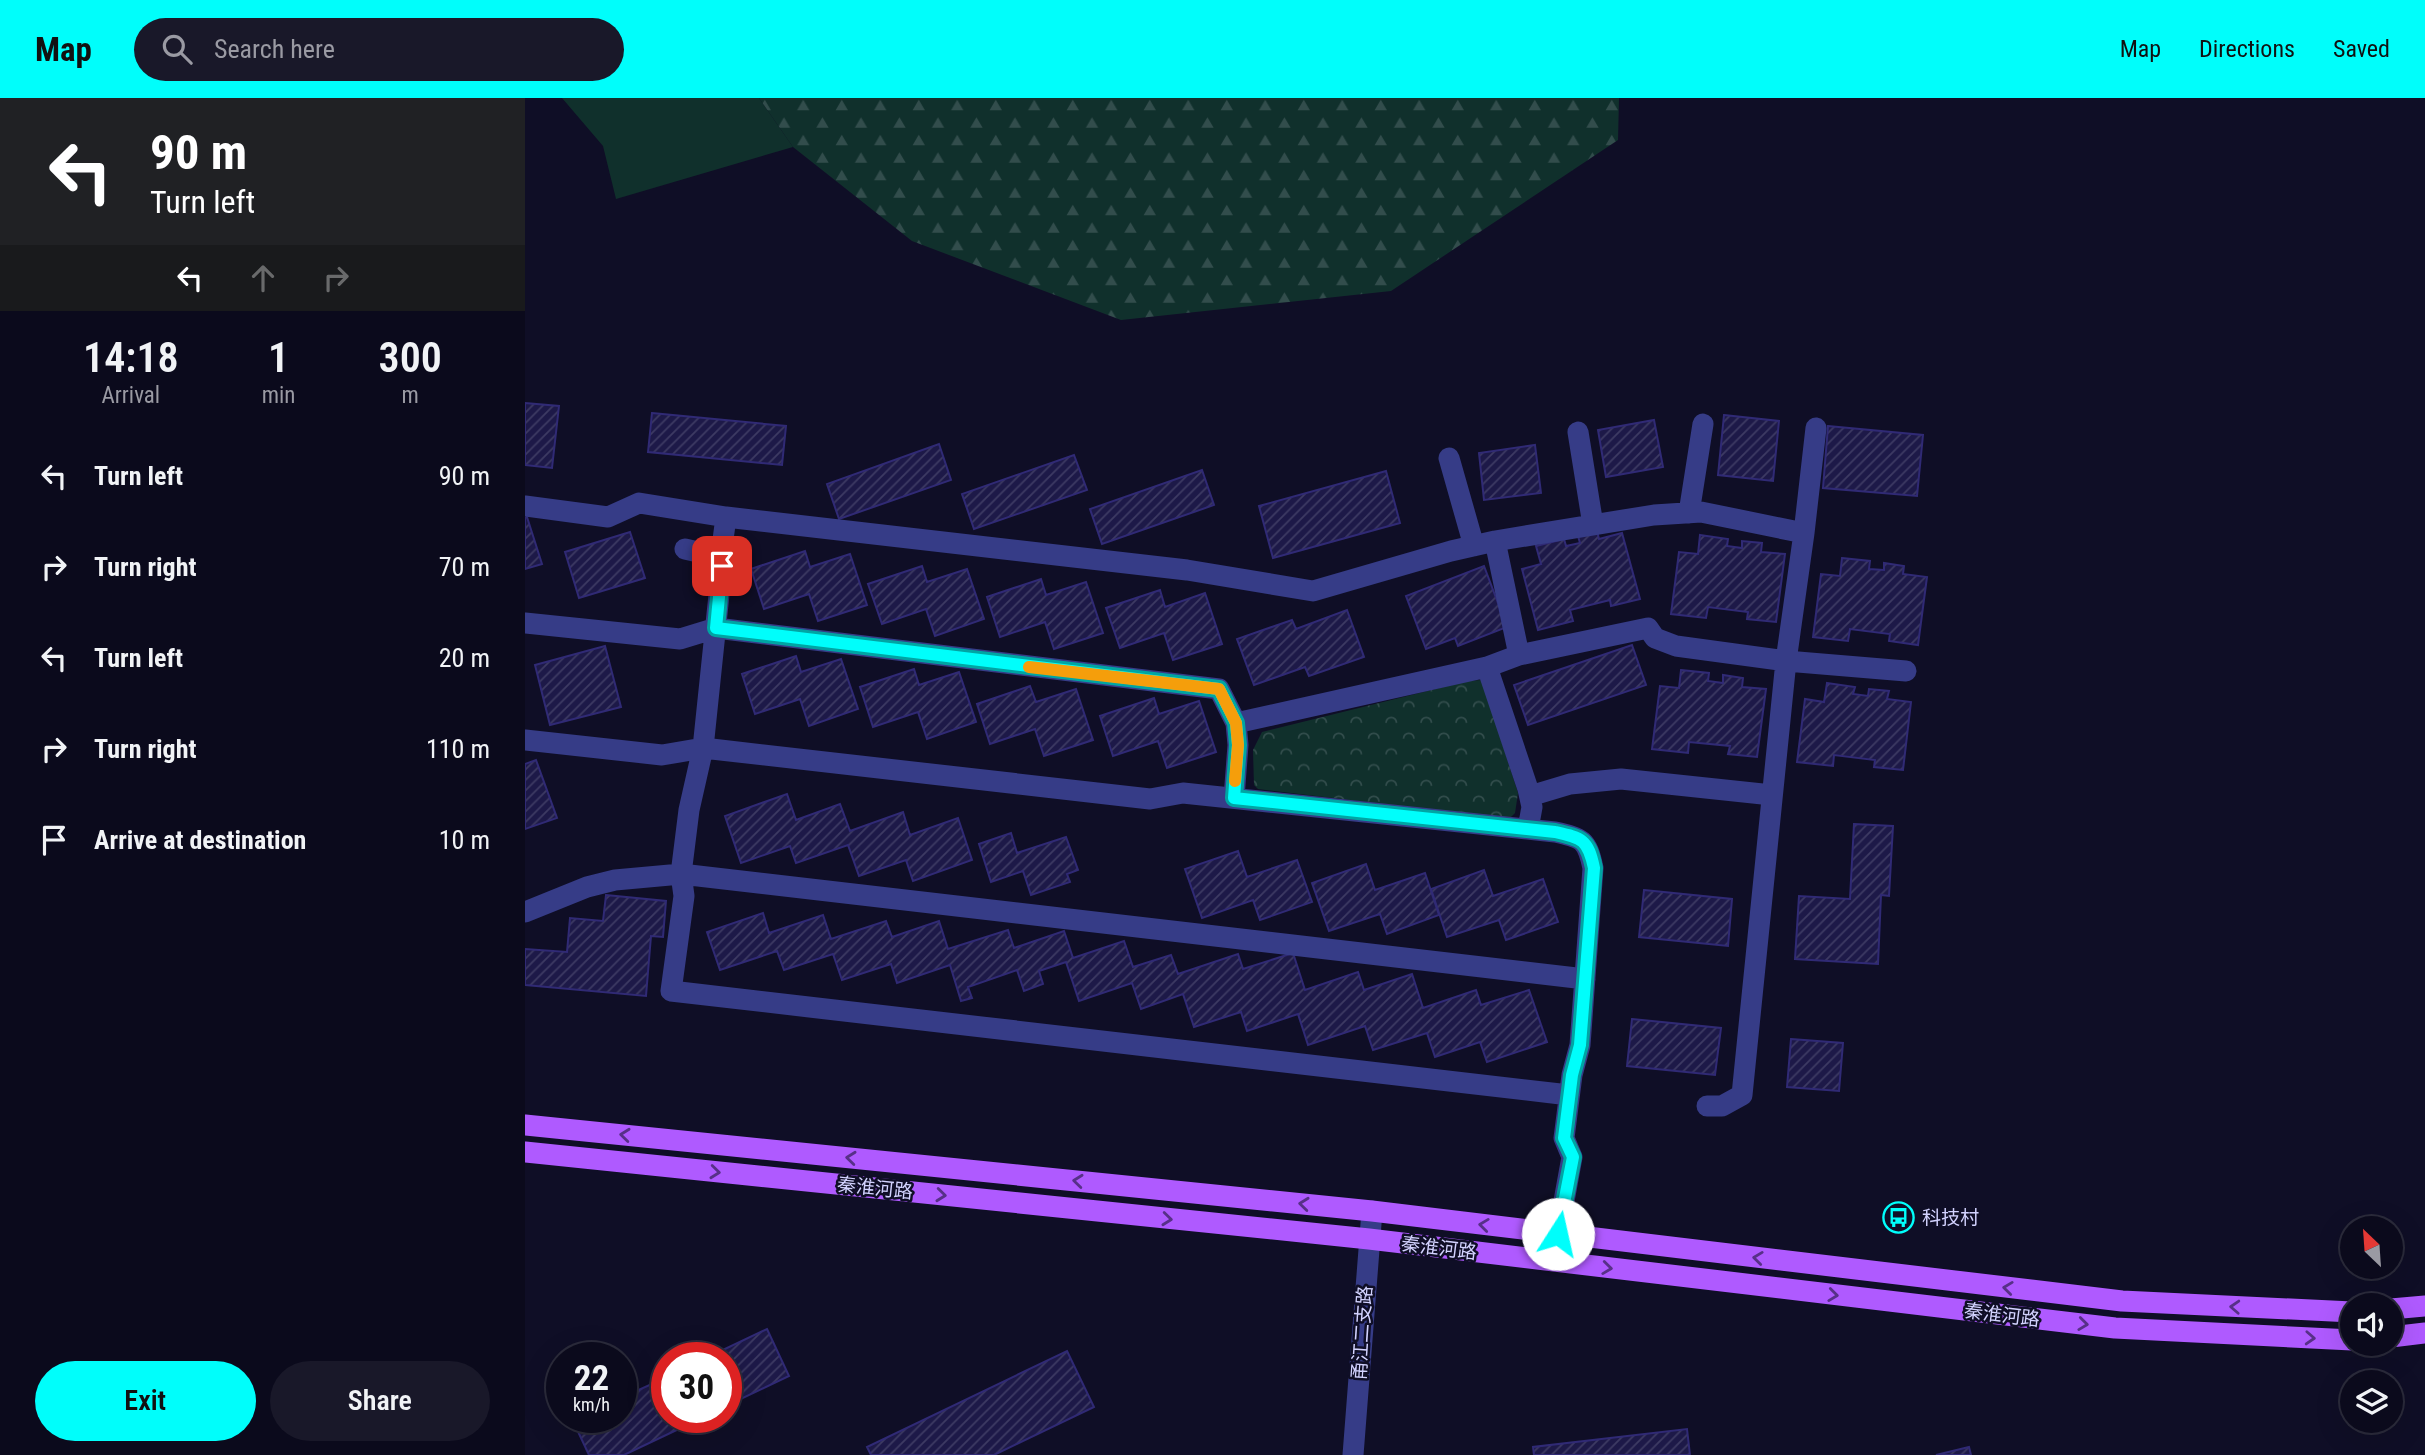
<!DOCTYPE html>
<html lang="en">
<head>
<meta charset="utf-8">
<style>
	body { margin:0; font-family:"Roboto Condensed","Noto Sans SC",sans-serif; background:#191829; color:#f1f3f6; height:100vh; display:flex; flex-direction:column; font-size:26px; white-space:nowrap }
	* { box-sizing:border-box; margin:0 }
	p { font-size:23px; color:#9a9aa3 }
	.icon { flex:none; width:38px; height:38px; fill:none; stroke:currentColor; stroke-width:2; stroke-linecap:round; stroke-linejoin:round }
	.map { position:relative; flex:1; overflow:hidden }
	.drawer { display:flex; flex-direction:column; background:#0b0a1c; width:525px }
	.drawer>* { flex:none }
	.top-card { background:#202124; color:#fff; overflow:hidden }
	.needle { width:46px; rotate:335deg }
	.tools { position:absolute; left:1815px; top:1118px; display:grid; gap:14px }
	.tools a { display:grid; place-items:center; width:63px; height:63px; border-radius:50%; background:#0b0a1c; box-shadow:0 7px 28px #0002,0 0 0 2px #2b2b3b; font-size:35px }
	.speed { position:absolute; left:21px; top:1244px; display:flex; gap:14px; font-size:35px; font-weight:700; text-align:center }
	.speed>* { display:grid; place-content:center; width:91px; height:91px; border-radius:50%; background:#0b0a1c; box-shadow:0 7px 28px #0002,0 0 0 2px #2b2b3b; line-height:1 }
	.speed small { font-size:18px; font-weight:400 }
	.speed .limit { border:10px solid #d22; background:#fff; color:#111 }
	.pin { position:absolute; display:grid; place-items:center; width:60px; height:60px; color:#fff; margin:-30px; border-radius:14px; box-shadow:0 4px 10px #0006 }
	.me { position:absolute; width:77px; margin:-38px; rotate:10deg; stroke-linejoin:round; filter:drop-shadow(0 0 5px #0008) }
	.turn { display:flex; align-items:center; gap:24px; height:147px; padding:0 35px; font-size:32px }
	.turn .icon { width:91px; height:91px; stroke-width:2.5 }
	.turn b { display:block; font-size:49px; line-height:60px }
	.lanes { display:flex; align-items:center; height:66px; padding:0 35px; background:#0003; justify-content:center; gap:35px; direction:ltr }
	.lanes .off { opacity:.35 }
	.eta { display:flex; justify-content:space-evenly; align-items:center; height:119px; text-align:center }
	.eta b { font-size:42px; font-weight:600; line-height:49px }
	.cta { display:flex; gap:14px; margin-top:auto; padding:14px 35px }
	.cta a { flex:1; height:80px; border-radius:42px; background:#00fefb; color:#111; font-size:28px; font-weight:600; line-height:80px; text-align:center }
	.cta a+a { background:#191829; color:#f1f3f6 }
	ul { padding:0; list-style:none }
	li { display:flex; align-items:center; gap:21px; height:91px; padding:0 35px }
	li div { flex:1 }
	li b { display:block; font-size:26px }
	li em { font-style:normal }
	header { display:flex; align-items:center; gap:42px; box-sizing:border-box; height:98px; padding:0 35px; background:#00fefb; color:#111 }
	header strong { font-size:33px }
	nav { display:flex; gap:38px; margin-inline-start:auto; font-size:24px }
	.search { width:490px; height:63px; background:#191829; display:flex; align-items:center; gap:18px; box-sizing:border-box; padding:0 24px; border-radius:38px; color:#9a9aa3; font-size:26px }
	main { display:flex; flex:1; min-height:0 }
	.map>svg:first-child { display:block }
</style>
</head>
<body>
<header>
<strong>Map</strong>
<div class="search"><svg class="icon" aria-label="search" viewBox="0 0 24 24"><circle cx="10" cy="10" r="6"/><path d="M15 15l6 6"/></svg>Search here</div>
<nav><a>Map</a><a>Directions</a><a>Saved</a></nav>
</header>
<main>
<section class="drawer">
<div class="top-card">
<div class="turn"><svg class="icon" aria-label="left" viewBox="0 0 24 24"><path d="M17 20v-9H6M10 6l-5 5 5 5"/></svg><div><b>90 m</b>Turn left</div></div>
<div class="lanes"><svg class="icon" aria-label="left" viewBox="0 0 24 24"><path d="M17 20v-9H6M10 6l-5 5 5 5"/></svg><svg class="icon off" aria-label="ahead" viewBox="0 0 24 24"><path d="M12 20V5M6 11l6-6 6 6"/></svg><svg class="icon off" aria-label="right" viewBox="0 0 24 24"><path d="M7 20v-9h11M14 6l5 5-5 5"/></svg></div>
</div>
<div class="eta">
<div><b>14:18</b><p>Arrival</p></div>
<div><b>1</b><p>min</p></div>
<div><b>300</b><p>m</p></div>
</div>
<ul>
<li><svg class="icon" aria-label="left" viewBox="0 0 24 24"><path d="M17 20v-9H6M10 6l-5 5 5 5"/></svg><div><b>Turn left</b></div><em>90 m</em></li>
<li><svg class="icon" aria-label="right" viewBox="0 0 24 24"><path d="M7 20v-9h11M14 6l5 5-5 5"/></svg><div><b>Turn right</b></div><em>70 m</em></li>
<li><svg class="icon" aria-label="left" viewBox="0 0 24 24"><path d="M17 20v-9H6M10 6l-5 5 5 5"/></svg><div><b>Turn left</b></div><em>20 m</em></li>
<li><svg class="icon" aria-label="right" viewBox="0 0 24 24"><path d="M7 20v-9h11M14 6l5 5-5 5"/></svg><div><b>Turn right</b></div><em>110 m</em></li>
<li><svg class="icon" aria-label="arrive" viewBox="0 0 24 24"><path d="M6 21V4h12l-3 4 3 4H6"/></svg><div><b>Arrive at destination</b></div><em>10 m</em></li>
</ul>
<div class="cta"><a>Exit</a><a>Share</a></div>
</section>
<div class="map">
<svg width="1900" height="1357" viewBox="0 0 1900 1357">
	<defs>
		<pattern id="forest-firs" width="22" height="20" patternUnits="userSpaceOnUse" patternTransform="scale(1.75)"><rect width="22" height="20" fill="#10302c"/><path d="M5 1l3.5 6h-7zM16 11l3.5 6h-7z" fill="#324d4c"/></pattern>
		<pattern id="park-crowns" width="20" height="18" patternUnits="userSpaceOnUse" patternTransform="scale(1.75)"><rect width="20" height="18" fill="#10302c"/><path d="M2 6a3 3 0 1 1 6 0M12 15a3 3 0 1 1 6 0" fill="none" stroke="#324d4c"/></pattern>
		<pattern id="building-hatch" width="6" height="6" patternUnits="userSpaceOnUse" patternTransform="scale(1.75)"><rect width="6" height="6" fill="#1d1948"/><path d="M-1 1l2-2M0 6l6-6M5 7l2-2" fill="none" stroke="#3d3a63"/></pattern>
	</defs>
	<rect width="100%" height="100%" fill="#0f0e26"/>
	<path fill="#10302c" d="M37 0H234L268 49 91 101 78 48Z"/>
	<path fill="url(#forest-firs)" d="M234 0H1094L1093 42 866 193 596 222 387 143 268 49Z"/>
	<path fill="url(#park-crowns)" d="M957 582 993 695 990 715 984 721 733 691 729 687 728 652 737 634 943 583Z"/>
	<path fill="url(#building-hatch)" stroke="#302a75" stroke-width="2" d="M0 305 34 308 27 370 0 367Z
		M127 315 261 328 257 367 123 354Z
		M1199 317 1254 323 1248 383 1193 377Z
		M1129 322 1138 369 1081 379 1073 332Z
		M1303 328 1398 337 1392 398 1298 390Z
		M414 346 426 382 314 421 302 386Z
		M1010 347 1016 395 959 402 954 355Z
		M549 357 562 392 449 431 437 396Z
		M677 372 689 407 577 446 565 411Z
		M861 373 875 425 748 460 734 408Z
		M2 419 17 466 0 471V420Z
		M1072 433 1074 441 1097 435 1115 501 1086 508 1085 502 1045 512 1048 523 1013 532 997 471 1016 466 1011 448 1039 441 1041 448 1055 445 1053 438Z
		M105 434 120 480 54 500 40 454Z
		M1175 437 1203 441 1202 448 1217 450V443L1237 445 1236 454 1260 456 1251 524 1222 521 1223 514 1183 509 1181 520 1146 516 1154 454 1173 456Z
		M280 453 285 469 325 456 342 507 293 523 284 496 239 511 226 471Z
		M1317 460 1345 463 1344 471 1359 472V465L1379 468 1378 476 1402 479 1393 547 1364 543 1365 536 1325 531 1323 543 1288 539 1296 476 1315 478Z
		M397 468 402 484 442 471 459 521 410 538 401 511 357 526 343 486Z
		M959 468 982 529 933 548 930 540 901 551 881 498Z
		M516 481 521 497 561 484 578 535 529 551 520 524 475 539 462 499Z
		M635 492 640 509 680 495 697 546 648 562 639 535 595 550 581 510Z
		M822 512 839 559 784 578 780 569 729 587 712 541 767 522 771 531Z
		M1107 547 1121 587 1003 627 989 587Z
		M80 548 96 609 25 627 10 567Z
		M271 558 276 574 316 561 333 611 284 628 275 601 230 616 217 576Z
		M389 571 394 587 434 574 451 624 402 641 393 614 348 629 335 589Z
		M1156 572 1184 575 1183 583 1198 585V577L1218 580 1217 589 1241 591 1232 659 1203 656 1205 648 1164 644 1163 655 1127 651 1135 588 1154 590Z
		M1302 585 1330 589 1328 596 1343 598 1344 591 1364 593 1362 601 1386 604 1378 672 1349 669 1350 662 1309 657 1308 668 1272 664 1280 601 1299 604Z
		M505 588 511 604 551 591 568 642 519 658 510 631 465 646 452 606Z
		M629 600 634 616 674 603 691 654 642 670 633 643 588 658 575 618Z
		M11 662 32 720 0 731V666Z
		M262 696 271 722 315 706 325 733 378 714 385 737 433 720 447 762 388 783 381 762 334 778 323 747 271 765 265 748 216 765 200 718Z
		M1329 726 1368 728 1364 798 1356 797 1353 866 1270 861 1274 798 1325 801Z
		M486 735 492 755 541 739 553 772 542 776 545 784 506 797 498 773 466 784 454 746Z
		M713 753 722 779 772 762 787 804 735 822 728 802 677 820 660 771Z
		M841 766 850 792 900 775 914 817 862 836 855 816 804 833 787 785Z
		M959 772 968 798 1018 781 1033 824 981 842 974 822 922 839 906 791Z
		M1119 792 1207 801 1203 848 1114 839Z
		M81 797 141 803 138 839 126 838 121 898 0 887V851L42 854 45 820 78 823Z
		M238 815 244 835 298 817 306 841 361 823 367 839 414 823 423 851 483 832 489 850 539 833 548 860 599 843 608 869 646 857 653 876 713 856 718 871 768 855 780 892 833 874 839 892 887 876 898 910 951 892 956 907 1004 892 1022 944 962 964 955 944 910 959 902 935 848 952 840 928 783 947 773 916 722 933 716 914 669 929 658 896 616 911 607 885 554 903 541 864 514 873 518 886 499 893 492 872 443 889 447 900 436 903 425 867 372 885 366 866 317 882 308 856 259 872 252 853 195 872 182 834Z
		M1107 921 1196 930 1190 977 1102 968Z
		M1266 941 1318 945 1314 993 1262 989Z
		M242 1231 264 1278 201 1308V1260H181Z
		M542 1253 569 1309 469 1357H346L342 1349Z
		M142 1279V1320H177L99 1357H64L48 1323 56 1320H96V1300Z
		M1162 1331 1165 1357H1009L1008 1349Z
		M1444 1349 1446 1357H1411Z"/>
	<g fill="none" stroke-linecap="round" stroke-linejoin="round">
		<path stroke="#363c87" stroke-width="21" d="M1053 334 1068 427
			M924 360 949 448
			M0 408 83 419 114 405 201 419
			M1164 415 1178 326
			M1279 435 1291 330
			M970 443 1129 417 1176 414 1279 435 1261 563 1217 997 1197 1008H1182
			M196 457 201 419 662 472 788 493 926 453 970 443 994 557
			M0 525 155 541 191 530 694 591 711 625 713 647 709 700
			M962 569 1003 691 1007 709 1003 731
			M711 625 962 569 994 557 1123 530 1130 540 1151 548 1261 563 1381 573
			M0 642 137 657 178 650 197 468 196 457H186L160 451
			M1005 698 1045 686 1096 681 1247 697
			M0 814 62 789 90 782 156 776 1060 881
			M1033 1136 1047 1059 1039 1040 1047 977 1055 947 1068 770C1062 741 1057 740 1030 734L658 695 625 701 178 650 164 712 156 776 159 798 146 893 1044 997
			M828 1357 847 1113"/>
		<path stroke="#af5aff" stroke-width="21" d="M0 1027 847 1113 1597 1203 1827 1214
			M0 1054 844 1141 1590 1230 1827 1242
			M1866 1211 1900 1208
			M1866 1239 1900 1235"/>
	</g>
	<defs><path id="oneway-chevron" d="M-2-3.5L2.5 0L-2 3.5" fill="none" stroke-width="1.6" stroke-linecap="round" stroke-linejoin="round" transform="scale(1.75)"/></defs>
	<g stroke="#573088">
		<use href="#oneway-chevron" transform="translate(100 1037) rotate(-174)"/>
		<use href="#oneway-chevron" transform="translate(326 1060) rotate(-174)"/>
		<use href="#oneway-chevron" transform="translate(190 1074) rotate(6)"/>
		<use href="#oneway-chevron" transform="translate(553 1083) rotate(-174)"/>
		<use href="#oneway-chevron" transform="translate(416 1097) rotate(6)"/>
		<use href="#oneway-chevron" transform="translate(779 1106) rotate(-174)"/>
		<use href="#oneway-chevron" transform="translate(642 1121) rotate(6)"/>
		<use href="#oneway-chevron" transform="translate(959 1127) rotate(-173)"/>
		<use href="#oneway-chevron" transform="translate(1233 1160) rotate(-173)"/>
		<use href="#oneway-chevron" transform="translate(1082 1170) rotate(7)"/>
		<use href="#oneway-chevron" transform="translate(1483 1190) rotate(-173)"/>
		<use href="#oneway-chevron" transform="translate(1308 1197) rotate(7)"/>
		<use href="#oneway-chevron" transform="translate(1710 1209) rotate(-177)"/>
		<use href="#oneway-chevron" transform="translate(1558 1226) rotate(7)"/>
		<use href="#oneway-chevron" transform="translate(1785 1240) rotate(3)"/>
	</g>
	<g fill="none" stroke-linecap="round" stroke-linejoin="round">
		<defs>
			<path id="route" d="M197 468 191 530 694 591 711 625 713 647 709 700 1030 734C1057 740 1063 741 1069 770L1055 947 1047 977 1039 1040 1048 1059 1033 1136"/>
		</defs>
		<use href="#route" stroke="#00a5a3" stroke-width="18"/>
		<use href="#route" stroke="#00fefb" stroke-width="12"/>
		<path stroke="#f59e0b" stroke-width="12" d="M504 569 694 591 711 625 713 647 710 683"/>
	</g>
	<defs>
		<symbol id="bus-ring" viewBox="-11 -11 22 22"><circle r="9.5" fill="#0f0e26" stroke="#00fefb" stroke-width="1.5"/><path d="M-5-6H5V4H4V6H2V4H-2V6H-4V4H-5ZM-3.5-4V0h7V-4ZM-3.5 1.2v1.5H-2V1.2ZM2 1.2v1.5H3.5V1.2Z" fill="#00fefb"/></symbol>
	</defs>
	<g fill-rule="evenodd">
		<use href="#bus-ring" x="1356" y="1102" width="35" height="35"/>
	</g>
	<g text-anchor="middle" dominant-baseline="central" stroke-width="5" stroke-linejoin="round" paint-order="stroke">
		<g font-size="19" fill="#d3d3ff" stroke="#0f0e26">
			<text transform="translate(350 1090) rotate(6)">秦淮河路</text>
			<text transform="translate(914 1150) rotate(7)">秦淮河路</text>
			<text transform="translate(1477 1217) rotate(7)">秦淮河路</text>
			<text transform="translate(837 1235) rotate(-86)">甬江二支路</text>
		</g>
		<g font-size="19" fill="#d3d3ff" stroke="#0f0e26" text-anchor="start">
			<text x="1397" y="1119">科技村</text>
		</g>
	</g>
</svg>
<div class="tools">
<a><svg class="needle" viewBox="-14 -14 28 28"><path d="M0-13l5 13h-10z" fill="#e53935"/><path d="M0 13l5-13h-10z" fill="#9a9aa3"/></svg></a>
<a><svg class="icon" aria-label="sound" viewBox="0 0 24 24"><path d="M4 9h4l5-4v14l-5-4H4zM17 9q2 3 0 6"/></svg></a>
<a><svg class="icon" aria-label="layers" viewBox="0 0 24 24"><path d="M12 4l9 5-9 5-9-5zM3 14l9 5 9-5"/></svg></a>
</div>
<div class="speed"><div>22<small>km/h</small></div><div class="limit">30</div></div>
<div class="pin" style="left:197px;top:468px;background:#d93025"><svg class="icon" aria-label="arrive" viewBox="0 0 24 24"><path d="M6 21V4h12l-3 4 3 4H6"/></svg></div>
<svg class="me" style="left:1033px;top:1136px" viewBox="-20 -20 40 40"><circle r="19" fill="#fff"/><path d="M0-13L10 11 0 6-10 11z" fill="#00fefb"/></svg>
</div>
</main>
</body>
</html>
